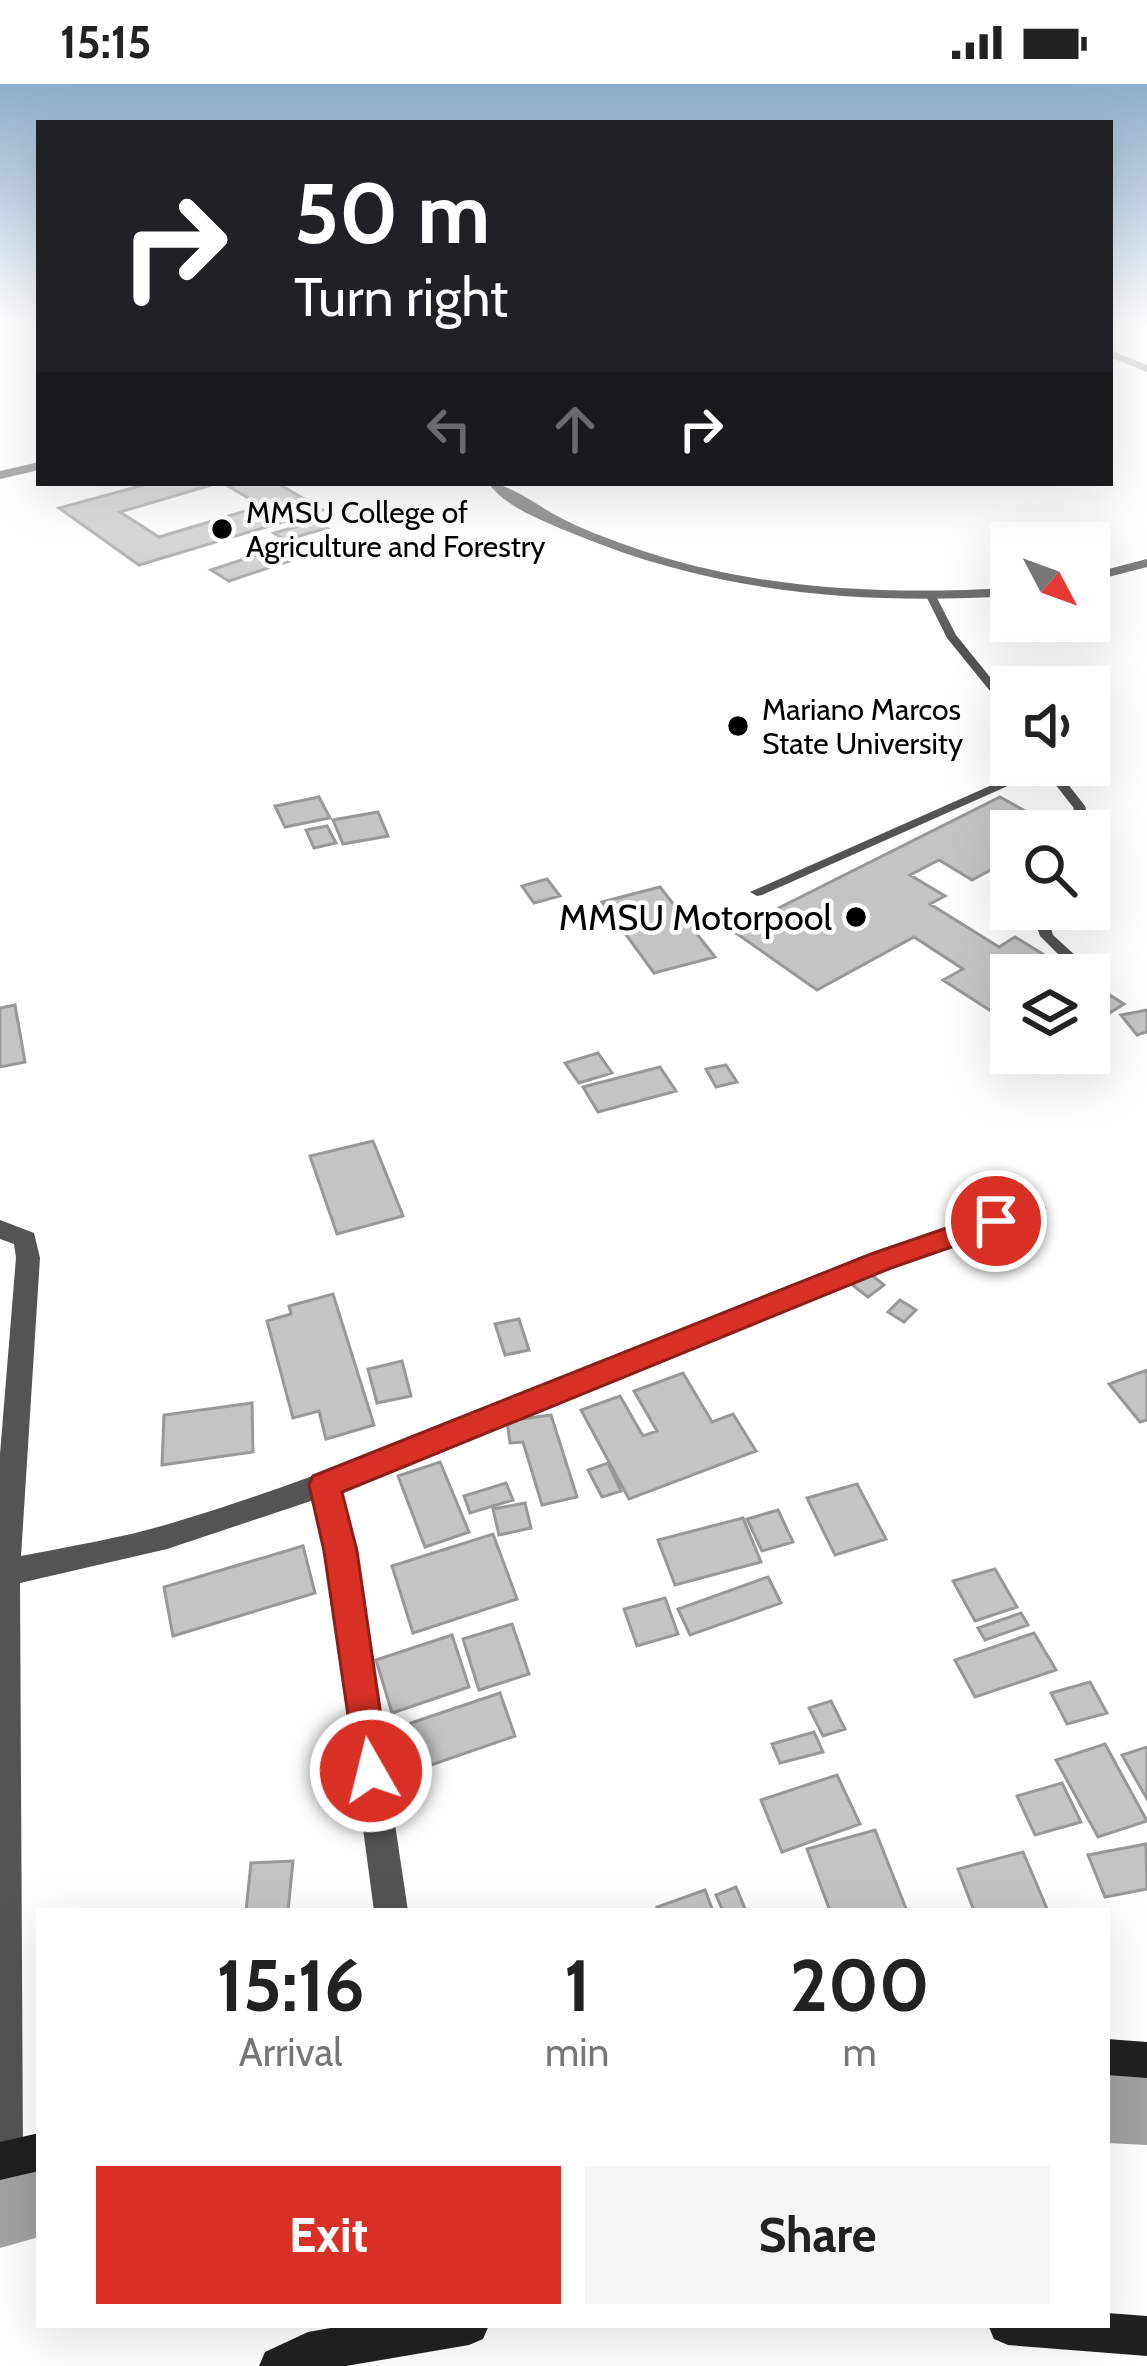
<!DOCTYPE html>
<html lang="en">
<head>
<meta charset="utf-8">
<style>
	body { margin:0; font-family:Cabin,sans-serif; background:#f6f6f6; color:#222; height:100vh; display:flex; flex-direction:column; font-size:45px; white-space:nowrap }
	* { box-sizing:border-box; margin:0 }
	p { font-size:39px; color:#767676 }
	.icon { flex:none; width:66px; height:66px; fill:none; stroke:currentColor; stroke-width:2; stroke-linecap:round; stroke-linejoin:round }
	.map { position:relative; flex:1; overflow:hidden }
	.side { position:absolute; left:36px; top:1824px; width:1074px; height:420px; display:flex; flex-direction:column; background:#fff; border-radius:0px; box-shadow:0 12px 48px #0002 }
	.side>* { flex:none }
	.hud { position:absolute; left:36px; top:36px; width:1077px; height:366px; border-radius:0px; box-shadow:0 12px 48px #0002; background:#202124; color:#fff; overflow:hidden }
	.needle { width:78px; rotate:131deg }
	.tools { position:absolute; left:990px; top:438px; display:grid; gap:24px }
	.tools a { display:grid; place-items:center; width:120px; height:120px; border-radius:0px; background:#fff; box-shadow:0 12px 48px #0002; font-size:60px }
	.pin { position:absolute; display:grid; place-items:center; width:102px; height:102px; color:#fff; margin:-51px; border:6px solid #fff; border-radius:50%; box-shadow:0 3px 12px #0007 }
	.me { position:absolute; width:132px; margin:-66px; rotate:352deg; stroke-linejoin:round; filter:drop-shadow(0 0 9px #0008) }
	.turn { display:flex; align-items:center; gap:42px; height:252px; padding:0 60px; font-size:54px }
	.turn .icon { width:156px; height:156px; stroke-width:2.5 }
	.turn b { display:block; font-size:84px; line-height:102px }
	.lanes { display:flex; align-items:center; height:114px; padding:0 60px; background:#0003; justify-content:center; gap:60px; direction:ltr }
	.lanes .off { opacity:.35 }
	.eta { display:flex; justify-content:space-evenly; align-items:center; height:204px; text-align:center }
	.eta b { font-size:72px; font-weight:700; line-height:84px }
	.cta { display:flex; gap:24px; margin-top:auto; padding:24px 60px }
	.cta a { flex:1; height:138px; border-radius:0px; background:#d93025; color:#fff; font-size:48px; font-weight:700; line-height:138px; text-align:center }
	.cta a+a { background:#f6f6f6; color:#222 }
	.status { display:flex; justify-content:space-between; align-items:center; height:84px; padding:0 60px; background:#fff; direction:ltr }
	.status svg { height:33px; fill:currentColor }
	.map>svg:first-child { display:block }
</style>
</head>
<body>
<div class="status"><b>15:15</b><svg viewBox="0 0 49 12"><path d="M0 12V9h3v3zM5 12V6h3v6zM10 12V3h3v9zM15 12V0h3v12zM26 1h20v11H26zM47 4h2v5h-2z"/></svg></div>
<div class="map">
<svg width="1147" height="2282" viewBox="0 0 1147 2282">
	<rect width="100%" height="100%" fill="#fff"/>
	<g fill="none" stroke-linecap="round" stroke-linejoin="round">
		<path fill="#a2a2a2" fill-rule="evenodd" d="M1107 1971 1147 1973V2061L1107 2059Z
			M39 2061V2153L0 2164V2072Z"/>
	</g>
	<path fill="#c4c4c4" stroke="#989898" stroke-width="3" d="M151 399H218L120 428 159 453 262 422 223 399H277L323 426 139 481 59 424Z
		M316 437 327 444 285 456 274 449Z
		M271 466 289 477 229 497 211 486Z
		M319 713 330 734 285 743 275 722Z
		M1000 713 1061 747H1011V775L972 796 939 776 910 791 945 812 930 820 999 863 1015 853 1077 891H1011V940L943 896 963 885 914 853 817 906 733 847Z
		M378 728 388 752 343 760 333 736Z
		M327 742 336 759 314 764 306 746Z
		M547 795 560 812 534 819 522 802Z
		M660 803 715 873 654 889 602 818Z
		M1089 898 1124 920 1089 942Z
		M15 921 25 978 0 983V924Z
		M1147 926V948L1137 951 1121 931Z
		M598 969 612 989 579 999 565 979Z
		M726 981 737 998 716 1003 706 985Z
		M660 983 676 1007 598 1028 583 1003Z
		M373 1057 403 1132 337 1150 310 1072Z
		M867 1187 884 1201 868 1213 850 1199Z
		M333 1210 374 1341 326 1355 319 1327 293 1334 267 1237 291 1230 289 1222Z
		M900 1216 916 1226 904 1238 888 1228Z
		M519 1235 529 1266 505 1271 495 1240Z
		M402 1277 411 1312 377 1319 368 1285Z
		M1147 1286V1336L1140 1338 1109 1300Z
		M683 1289 712 1338 733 1330 756 1367 629 1415 581 1326 620 1312 643 1352 657 1347 634 1307Z
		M252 1319 253 1368 162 1381 164 1331Z
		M551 1331 577 1413 542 1421 523 1358 510 1359 507 1337Z
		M440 1378 469 1448 425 1463 398 1392Z
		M608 1379 621 1407 602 1413 588 1386Z
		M506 1399 513 1416 470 1429 464 1412Z
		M857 1400 886 1455 835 1471 807 1414Z
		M525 1419 531 1444 499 1451 493 1425Z
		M778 1426 793 1458 762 1467 747 1435Z
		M743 1434 761 1478 675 1501 658 1456Z
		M493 1450 517 1515 413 1549 392 1482Z
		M303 1462 315 1509 173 1552 164 1503Z
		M995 1485 1017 1523 975 1537 953 1497Z
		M768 1493 781 1519 690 1551 678 1525Z
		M665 1514 678 1550 637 1562 624 1525Z
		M1021 1529 1028 1541 985 1556 978 1544Z
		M512 1540 529 1590 479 1606 463 1555Z
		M1034 1549 1056 1586 975 1613 955 1576Z
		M452 1551 469 1603 392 1629 376 1576Z
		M1090 1598 1107 1629 1067 1640 1051 1609Z
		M500 1609 515 1652 425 1683 411 1639Z
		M831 1617 845 1645 823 1652 809 1624Z
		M814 1648 823 1668 780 1679 772 1660Z
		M1105 1660 1147 1737 1098 1753 1056 1676Z
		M1147 1663V1715L1122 1671Z
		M837 1691 860 1740 782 1768 761 1716Z
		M1062 1699 1081 1738 1035 1751 1017 1712Z
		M875 1746 907 1827H830L807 1765Z
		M1146 1760 1147 1805 1105 1813 1088 1771Z
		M1023 1768 1048 1827H974L958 1785Z
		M293 1777 288 1827H246L251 1779Z
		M736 1803 746 1827H723L716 1811Z
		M705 1806 713 1827H659L657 1823Z"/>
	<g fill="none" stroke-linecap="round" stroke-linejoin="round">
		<path fill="#545454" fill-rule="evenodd" d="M928 512H936L956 551 1011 619V629L1007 628 947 554 927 514Z
			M1037 681H1053L1085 722 1092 747 1090 750 1089 747H1080L1073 723 1044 686 762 811 757 812 750 808Z
			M1031 825H1045L1053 851 1077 873V879H1067L1040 852Z"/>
		<path fill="#545454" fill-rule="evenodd" d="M1110 266 1147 281V288L1110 273Z
			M39 378V386L0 395V387Z
			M488 399C509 399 539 423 561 434 582 445 606 454 629 462 752 506 881 511 1011 504V512C859 521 716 509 574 450 546 438 506 424 488 399Z
			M1147 475V483L1089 498V490Z
			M1034 1115 1042 1118 1046 1124 1042 1130 890 1183 339 1407 354 1467 408 1827H374L326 1467 314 1416 167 1465 20 1499 23 2076 17 2089 0 2093V1370L16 1174 14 1160 0 1155V1136L34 1149 40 1174 21 1472C71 1462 123 1454 172 1439 466 1350 740 1204 1034 1115Z"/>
		<path fill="#212121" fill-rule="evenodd" d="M1107 1955 1147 1958V1994L1107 1991Z
			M39 2049V2087L0 2096V2058Z
			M1107 2229 1147 2232V2272L1008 2261 994 2255 988 2241H1107Z
			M348 2241H489L483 2255 469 2261 346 2282H259L265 2268 308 2248Z"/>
	</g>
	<linearGradient id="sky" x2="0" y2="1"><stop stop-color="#8cadcc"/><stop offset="0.43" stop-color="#fff"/><stop offset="1" stop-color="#fff" stop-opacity="0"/></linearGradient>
	<rect width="1147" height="559" fill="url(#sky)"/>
	<path fill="#d93025" stroke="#8d1f18" stroke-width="3" d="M996 1127 1010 1137 1006 1144 891 1184 342 1408 357 1467 389 1687 384 1700 371 1705 358 1700 324 1467 309 1401 313 1392 871 1170Z"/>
	<g fill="#000" stroke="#fff" stroke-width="4.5">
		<circle cx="222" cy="445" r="12"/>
		<circle cx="738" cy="642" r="12"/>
		<circle cx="856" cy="833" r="12"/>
	</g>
	<g text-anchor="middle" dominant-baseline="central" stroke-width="9" stroke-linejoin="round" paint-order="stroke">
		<g font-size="30" fill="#000" stroke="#fff" text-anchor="start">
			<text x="246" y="428">MMSU College of<tspan x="246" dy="34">Agriculture and Forestry</tspan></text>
			<text x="762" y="625">Mariano Marcos<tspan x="762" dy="34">State University</tspan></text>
		</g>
		<g font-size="36" fill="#000" stroke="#fff" text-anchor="end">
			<text x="832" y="833">MMSU Motorpool</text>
		</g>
	</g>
</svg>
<div class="tools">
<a><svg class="needle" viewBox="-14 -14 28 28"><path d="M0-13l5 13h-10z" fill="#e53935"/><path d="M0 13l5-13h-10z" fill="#767676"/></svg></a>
<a><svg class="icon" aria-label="sound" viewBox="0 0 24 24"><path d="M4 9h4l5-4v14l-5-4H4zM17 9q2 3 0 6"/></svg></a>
<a><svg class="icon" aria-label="search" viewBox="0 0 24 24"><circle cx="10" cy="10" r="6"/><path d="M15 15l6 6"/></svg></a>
<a><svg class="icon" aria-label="layers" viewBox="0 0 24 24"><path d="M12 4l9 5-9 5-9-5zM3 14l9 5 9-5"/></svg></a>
</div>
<div class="pin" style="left:996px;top:1137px;background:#d93025"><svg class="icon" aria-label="arrive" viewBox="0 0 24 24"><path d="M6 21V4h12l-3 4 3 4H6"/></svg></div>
<svg class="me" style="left:371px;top:1687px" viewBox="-20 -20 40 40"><circle r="17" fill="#d93025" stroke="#fff" stroke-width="3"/><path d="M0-11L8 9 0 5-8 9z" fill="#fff"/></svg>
<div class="hud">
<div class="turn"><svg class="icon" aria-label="right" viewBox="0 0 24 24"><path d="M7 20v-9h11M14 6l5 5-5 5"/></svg><div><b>50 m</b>Turn right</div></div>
<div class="lanes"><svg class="icon off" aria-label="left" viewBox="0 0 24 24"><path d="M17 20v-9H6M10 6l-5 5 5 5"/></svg><svg class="icon off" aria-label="ahead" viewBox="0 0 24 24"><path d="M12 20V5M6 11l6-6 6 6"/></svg><svg class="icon" aria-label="right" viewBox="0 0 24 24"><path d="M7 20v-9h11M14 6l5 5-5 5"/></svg></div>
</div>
<section class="side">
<div class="eta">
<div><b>15:16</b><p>Arrival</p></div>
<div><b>1</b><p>min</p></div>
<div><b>200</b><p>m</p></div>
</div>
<div class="cta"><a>Exit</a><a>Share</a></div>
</section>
</div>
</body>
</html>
